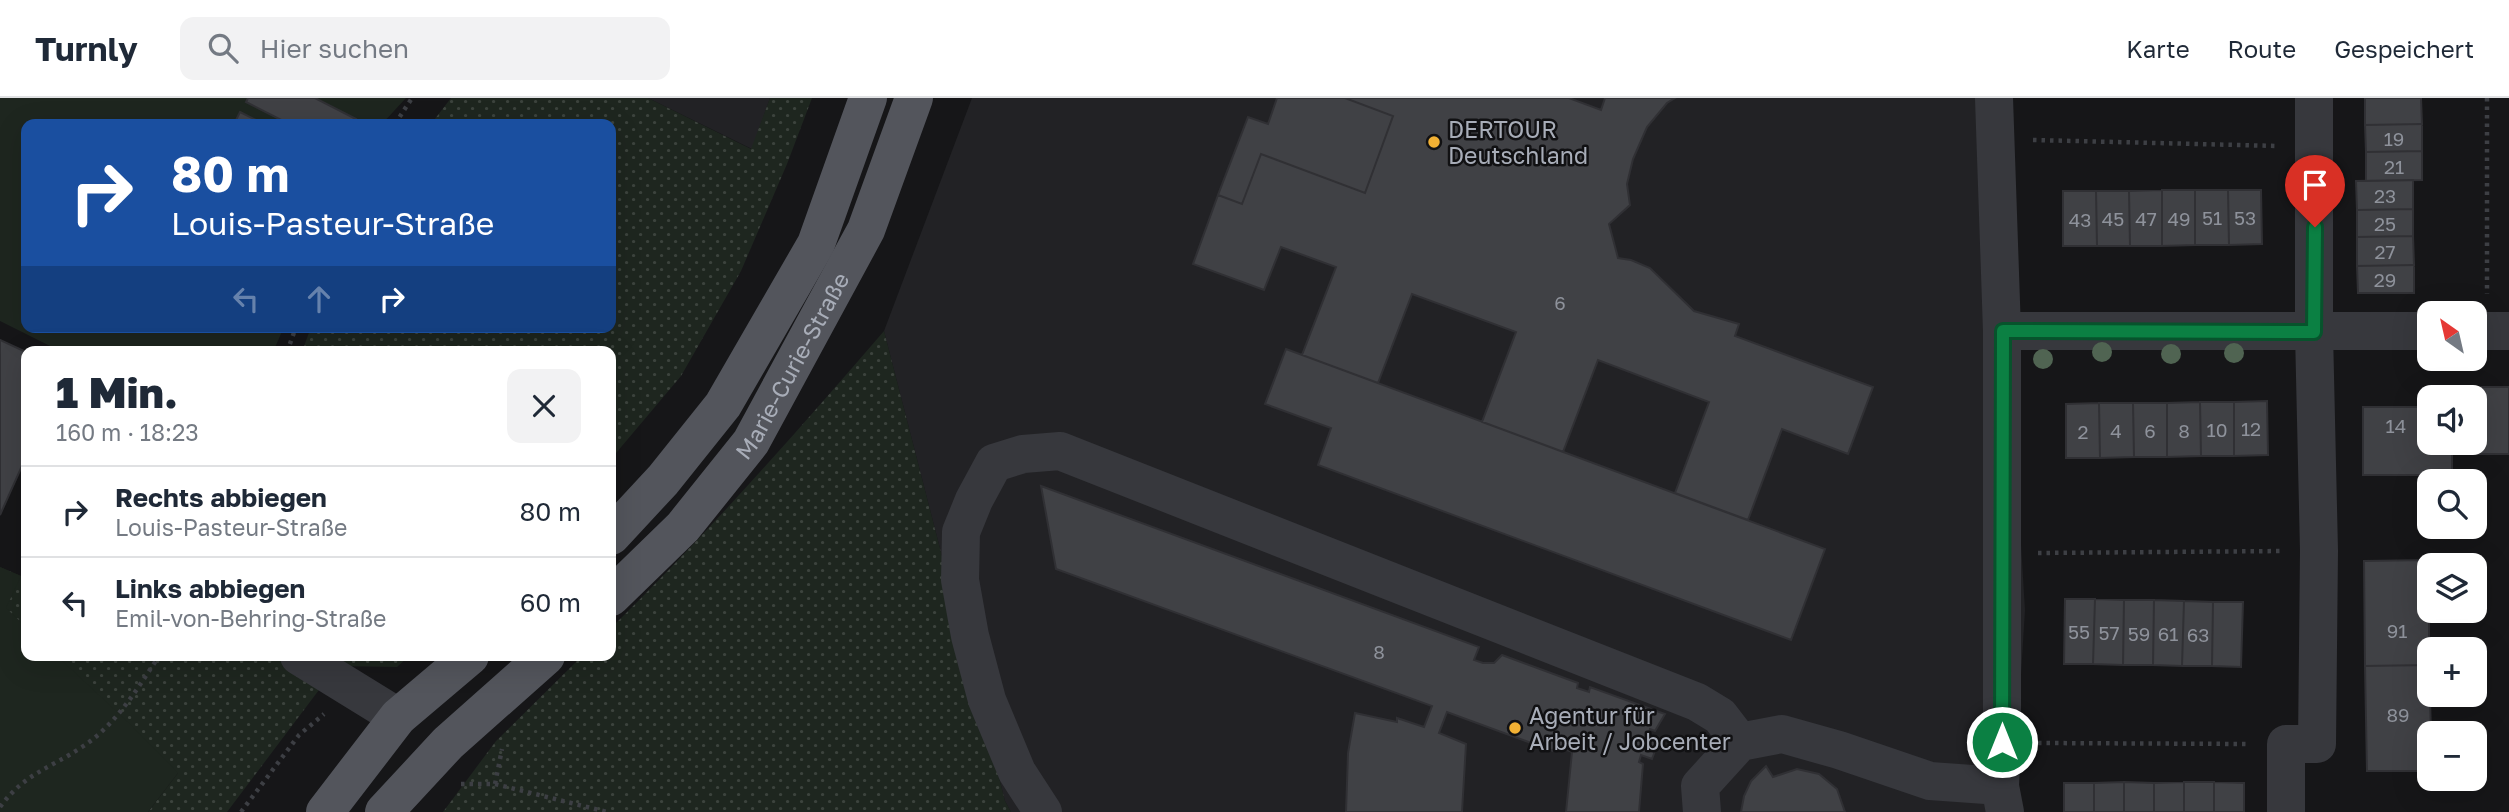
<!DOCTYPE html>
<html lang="de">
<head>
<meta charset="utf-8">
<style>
	body { margin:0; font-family:"Golos Text",sans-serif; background:#f2f2f3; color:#1f2937; height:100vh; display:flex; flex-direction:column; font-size:26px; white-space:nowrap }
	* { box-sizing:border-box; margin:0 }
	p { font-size:23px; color:#747a83 }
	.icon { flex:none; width:38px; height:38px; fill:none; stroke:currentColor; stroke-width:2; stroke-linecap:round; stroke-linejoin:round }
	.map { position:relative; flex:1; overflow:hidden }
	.sheet { position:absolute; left:21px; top:248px; width:595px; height:315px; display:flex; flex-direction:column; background:#fff; border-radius:14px; box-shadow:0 7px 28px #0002 }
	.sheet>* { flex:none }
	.hud { position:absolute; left:21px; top:21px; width:595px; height:214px; border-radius:14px; box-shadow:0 7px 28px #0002; background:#1a4fa0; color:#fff; overflow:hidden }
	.needle { width:46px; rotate:326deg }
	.fabs { position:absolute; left:2417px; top:203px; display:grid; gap:14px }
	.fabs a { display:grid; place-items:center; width:70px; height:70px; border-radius:14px; background:#fff; box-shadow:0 7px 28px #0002; font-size:35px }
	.pin { position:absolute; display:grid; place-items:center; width:60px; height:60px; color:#fff; margin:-72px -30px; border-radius:50% 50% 50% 0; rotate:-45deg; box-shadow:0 0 7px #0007 }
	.pin .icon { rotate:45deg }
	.me { position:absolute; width:77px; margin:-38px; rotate:0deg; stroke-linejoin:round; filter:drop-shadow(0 0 5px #0008) }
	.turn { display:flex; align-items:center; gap:24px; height:147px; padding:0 35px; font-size:32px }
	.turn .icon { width:91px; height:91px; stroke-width:2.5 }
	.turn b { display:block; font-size:49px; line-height:60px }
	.lanes { display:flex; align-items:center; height:66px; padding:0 35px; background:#0003; justify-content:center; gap:35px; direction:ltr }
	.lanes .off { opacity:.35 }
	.round { display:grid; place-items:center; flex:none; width:74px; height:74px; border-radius:14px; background:#f2f2f3 }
	.overview { display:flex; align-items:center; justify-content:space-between; height:119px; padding:0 35px }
	h1 { font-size:42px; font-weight:800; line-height:52px }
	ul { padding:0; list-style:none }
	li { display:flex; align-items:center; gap:21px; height:91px; padding:0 35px; border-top:2px solid #e0e1e3 }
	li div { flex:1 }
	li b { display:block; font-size:26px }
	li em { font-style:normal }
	header { display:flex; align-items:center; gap:42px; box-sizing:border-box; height:98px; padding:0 35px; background:#fff; border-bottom:2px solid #e0e1e3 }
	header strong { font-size:33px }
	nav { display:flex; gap:38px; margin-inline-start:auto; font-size:24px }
	.search { width:490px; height:63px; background:#f2f2f3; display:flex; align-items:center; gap:18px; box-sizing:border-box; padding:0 24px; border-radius:14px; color:#747a83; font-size:26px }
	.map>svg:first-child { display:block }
</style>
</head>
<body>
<header>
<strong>Turnly</strong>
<div class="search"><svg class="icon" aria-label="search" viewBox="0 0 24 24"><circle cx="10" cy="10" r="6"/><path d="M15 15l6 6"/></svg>Hier suchen</div>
<nav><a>Karte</a><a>Route</a><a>Gespeichert</a></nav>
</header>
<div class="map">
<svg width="2509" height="714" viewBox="0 0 2509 714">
	<defs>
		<pattern id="grass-dots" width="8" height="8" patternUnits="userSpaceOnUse" patternTransform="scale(1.75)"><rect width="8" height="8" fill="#1e261f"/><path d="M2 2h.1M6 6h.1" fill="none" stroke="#3c433d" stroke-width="1.8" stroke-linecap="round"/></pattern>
	</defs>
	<rect width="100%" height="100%" fill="#161618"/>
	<path fill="#222225" d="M648 0H770L752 51Z
		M972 0H2013L2012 297 2025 512 2013 707 2009 714H1011L1005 703 884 233Z"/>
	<path fill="url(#grass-dots)" d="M451 0H648L751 51 770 0H812L787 66 741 173 681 278 611 361V254H302L311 229H611V26H431Z
		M884 233 1005 703 1011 714H443L496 643 582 558H611V530C707 436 796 335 884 233Z
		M0 469 21 478 26 469V558H409L397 569 337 568 227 714H148L178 675 0 714Z"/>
	<path fill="#1e261f" d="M0 0H406L382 26H26V229H284L273 254H62L0 223Z
		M0 469 21 478 6 510 26 529V558H57L129 625 178 675 148 714H0Z"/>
	<path fill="#404145" stroke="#303034" stroke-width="2" d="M248 0H315L356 21 353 26H289L246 4Z
		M1277 0H1345L1393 18 1365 95 1261 56 1242 106 1218 97 1248 19 1268 26Z
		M1345 0H1569L1601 12 1605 0H1675L1667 5 1647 29 1633 61 1627 86 1630 107 1609 126 1618 160 1631 162 1650 170 1694 213 1739 226 1735 238 1873 289 1848 356 1782 331 1748 422 1675 395 1709 304 1598 262 1563 354 1482 324 1516 234 1412 196 1378 285 1302 257 1336 169 1281 149 1264 192 1193 166 1218 97 1242 106 1261 56 1365 95 1393 18Z
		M2365 0H2421L2422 26 2365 27Z
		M240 14 264 26H234Z
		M2422 26V53L2366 54 2365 27Z
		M2422 53V82L2366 83V54Z
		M2413 82V111L2357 112 2356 83Z
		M2162 92V148H2130L2129 93Z
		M2162 92H2195V147L2162 148Z
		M2195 92H2228L2229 147H2195Z
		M2228 92H2261L2262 146 2229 147Z
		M2063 93H2096L2097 148H2063Z
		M2096 93H2129L2130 148H2097Z
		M2413 111V138L2357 139V112Z
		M2413 138 2414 167 2357 168V139Z
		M2414 167V195H2358L2357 168Z
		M0 242 26 254V359L0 417Z
		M1286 251 1825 451 1791 542 1318 367 1331 330 1265 306Z
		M2452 289H2509V356H2452V345H2474V299H2452Z
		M2267 303 2268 357 2234 358V304Z
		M2200 304H2234V358H2201Z
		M2200 304 2201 358 2167 359V305Z
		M2099 305 2100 360H2066V306Z
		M2099 305H2133L2134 359 2100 360Z
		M2133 305H2167V359H2134Z
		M2363 309H2429V345H2452V377H2363Z
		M1041 388 1479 549 1474 562 1483 565H1494L1502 557 1578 585 1577 590 1589 594 1590 589 1665 616 1655 633 1650 631 1648 638 1659 642 1652 661 1641 657 1639 664 1643 666 1639 714H1566L1572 654 1555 647 1553 653 1447 614 1439 635 1466 646 1462 714H1346L1348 655 1355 615 1397 624V620L1424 629 1432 608 1056 471Z
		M2429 462V567L2365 568 2364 463Z
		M2065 501H2095L2093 566H2064Z
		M2095 501 2124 502 2123 567 2093 566Z
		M2124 502H2154L2153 567H2123Z
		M2154 502 2184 503 2182 568 2153 567Z
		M2184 503 2213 504 2212 568H2182Z
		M2213 504H2243L2241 569 2212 568Z
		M2429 567 2431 635H2429V673H2367L2365 568Z
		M1766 668 1773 679 1797 671 1819 676 1837 691 1845 714H1741L1744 698 1751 683Z
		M2124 684V714H2094V685Z
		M2124 684 2154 685V714H2124Z
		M2184 684V714H2154V685Z
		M2184 684H2214V714H2184Z
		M2214 684 2244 685V714H2214Z
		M2064 685H2094V714H2064Z"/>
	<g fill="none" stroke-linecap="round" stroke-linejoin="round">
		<path stroke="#3d3f44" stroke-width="4.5" stroke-dasharray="3.5 5" stroke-linecap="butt" d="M2487 0V196
			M395 26 412 0
			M2033 42 2279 48
			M287 254 296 229
			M2038 455 2284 453
			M2038 645 2250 646
			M461 686H495L607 714
			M495 686 502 651
			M0 709C25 675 49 671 82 649 116 627 137 591 159 558
			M241 714 299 637 324 616"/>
		<path stroke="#37383d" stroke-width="38" d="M1994 0 2002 233V644L2000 688 2005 714
			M2002 233H2429
			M2474 233H2509
			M299 558 398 619
			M1043 714 1017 674 987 602 970 538 960 482 961 434 974 402 994 365 1023 356 1060 353 1697 604 1720 618 1740 644
			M1702 714 1700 688 1740 644 1782 636 1839 652 1930 683 2000 688
			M2286 714V646H2317L2319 453 2314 234V0"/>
		<g stroke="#53555c" stroke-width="38">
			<path d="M611 438 663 382 723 307 816 146 868 0"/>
			<path id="s1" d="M611 499 683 429 751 344 866 132 914 0"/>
			<path d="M325 714 398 619 470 558"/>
			<path d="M384 714 448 645 546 558"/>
		</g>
	</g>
	<g fill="#506452">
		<circle cx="2102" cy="254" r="10"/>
		<circle cx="2234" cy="255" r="10"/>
		<circle cx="2171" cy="256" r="10"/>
		<circle cx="2043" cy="261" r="10"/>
	</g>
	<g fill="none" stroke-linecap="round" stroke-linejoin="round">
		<defs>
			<path id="route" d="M2002 644 2003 233 2314 234 2315 129"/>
		</defs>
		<use href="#route" stroke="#07532c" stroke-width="18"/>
		<use href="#route" stroke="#0b8043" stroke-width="12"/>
	</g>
	<g fill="#f2b134" stroke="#111113" stroke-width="2.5">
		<circle cx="1434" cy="44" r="7"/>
		<circle cx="1515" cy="630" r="7"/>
	</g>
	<g text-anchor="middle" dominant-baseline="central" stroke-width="5" stroke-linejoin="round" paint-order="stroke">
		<g font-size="19" fill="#8e929b">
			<text x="2394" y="40">19</text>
			<text x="2394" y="68">21</text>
			<text x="2385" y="97">23</text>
			<text x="2212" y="119">51</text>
			<text x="2245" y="119">53</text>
			<text x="2113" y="120">45</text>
			<text x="2146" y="120">47</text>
			<text x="2179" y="120">49</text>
			<text x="2080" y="121">43</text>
			<text x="2385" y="125">25</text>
			<text x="2385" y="153">27</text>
			<text x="2385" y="181">29</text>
			<text x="1560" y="204">6</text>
			<text x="2396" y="327">14</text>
			<text x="2251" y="330">12</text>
			<text x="2217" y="331">10</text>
			<text x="2116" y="332">4</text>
			<text x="2150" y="332">6</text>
			<text x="2184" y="332">8</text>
			<text x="2083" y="333">2</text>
			<text x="2397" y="532">91</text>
			<text x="2079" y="533">55</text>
			<text x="2109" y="534">57</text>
			<text x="2139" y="535">59</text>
			<text x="2168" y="535">61</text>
			<text x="2198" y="536">63</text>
			<text x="1379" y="553">8</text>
			<text x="2398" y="616">89</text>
		</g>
		<g font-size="23" fill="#a8adb8" stroke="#111113" text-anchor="start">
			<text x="1448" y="31">DERTOUR<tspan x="1448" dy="26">Deutschland</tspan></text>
			<text x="1529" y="617">Agentur für<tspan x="1529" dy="26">Arbeit / Jobcenter</tspan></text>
		</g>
		<g font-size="23" fill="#a8adb8" stroke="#111113">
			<text stroke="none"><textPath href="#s1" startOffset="296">Marie-Curie-Straße</textPath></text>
		</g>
	</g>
</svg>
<div class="fabs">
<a><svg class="needle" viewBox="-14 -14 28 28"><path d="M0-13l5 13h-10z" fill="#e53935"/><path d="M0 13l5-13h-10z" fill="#747a83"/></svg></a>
<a><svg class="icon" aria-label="sound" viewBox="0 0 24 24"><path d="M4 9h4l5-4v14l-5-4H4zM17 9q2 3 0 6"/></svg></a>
<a><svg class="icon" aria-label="search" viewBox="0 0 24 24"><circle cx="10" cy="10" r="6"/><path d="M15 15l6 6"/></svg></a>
<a><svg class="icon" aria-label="layers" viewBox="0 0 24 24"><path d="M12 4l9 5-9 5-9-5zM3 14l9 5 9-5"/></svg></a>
<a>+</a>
<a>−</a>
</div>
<div class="pin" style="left:2315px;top:129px;background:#d93025"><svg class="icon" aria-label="arrive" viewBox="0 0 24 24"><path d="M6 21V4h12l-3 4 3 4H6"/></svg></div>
<svg class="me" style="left:2002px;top:644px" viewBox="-20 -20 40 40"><circle r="17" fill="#0b8043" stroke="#fff" stroke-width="3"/><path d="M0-11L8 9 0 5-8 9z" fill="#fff"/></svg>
<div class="hud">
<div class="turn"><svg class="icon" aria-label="right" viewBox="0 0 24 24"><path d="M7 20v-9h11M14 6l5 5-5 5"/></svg><div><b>80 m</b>Louis-Pasteur-Straße</div></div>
<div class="lanes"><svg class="icon off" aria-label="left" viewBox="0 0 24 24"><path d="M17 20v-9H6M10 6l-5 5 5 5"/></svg><svg class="icon off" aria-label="ahead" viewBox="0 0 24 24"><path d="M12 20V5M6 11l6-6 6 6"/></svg><svg class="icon" aria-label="right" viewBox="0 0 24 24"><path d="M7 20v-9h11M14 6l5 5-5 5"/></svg></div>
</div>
<section class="sheet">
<div class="overview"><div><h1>1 Min.</h1><p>160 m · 18:23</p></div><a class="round"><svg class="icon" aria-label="close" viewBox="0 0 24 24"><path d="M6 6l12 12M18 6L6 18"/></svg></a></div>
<ul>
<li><svg class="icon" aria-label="right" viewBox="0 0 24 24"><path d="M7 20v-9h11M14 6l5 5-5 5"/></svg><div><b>Rechts abbiegen</b><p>Louis-Pasteur-Straße</p></div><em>80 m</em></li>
<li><svg class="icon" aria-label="left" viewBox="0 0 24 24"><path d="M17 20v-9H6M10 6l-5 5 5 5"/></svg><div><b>Links abbiegen</b><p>Emil-von-Behring-Straße</p></div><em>60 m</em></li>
</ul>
</section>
</div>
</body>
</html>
